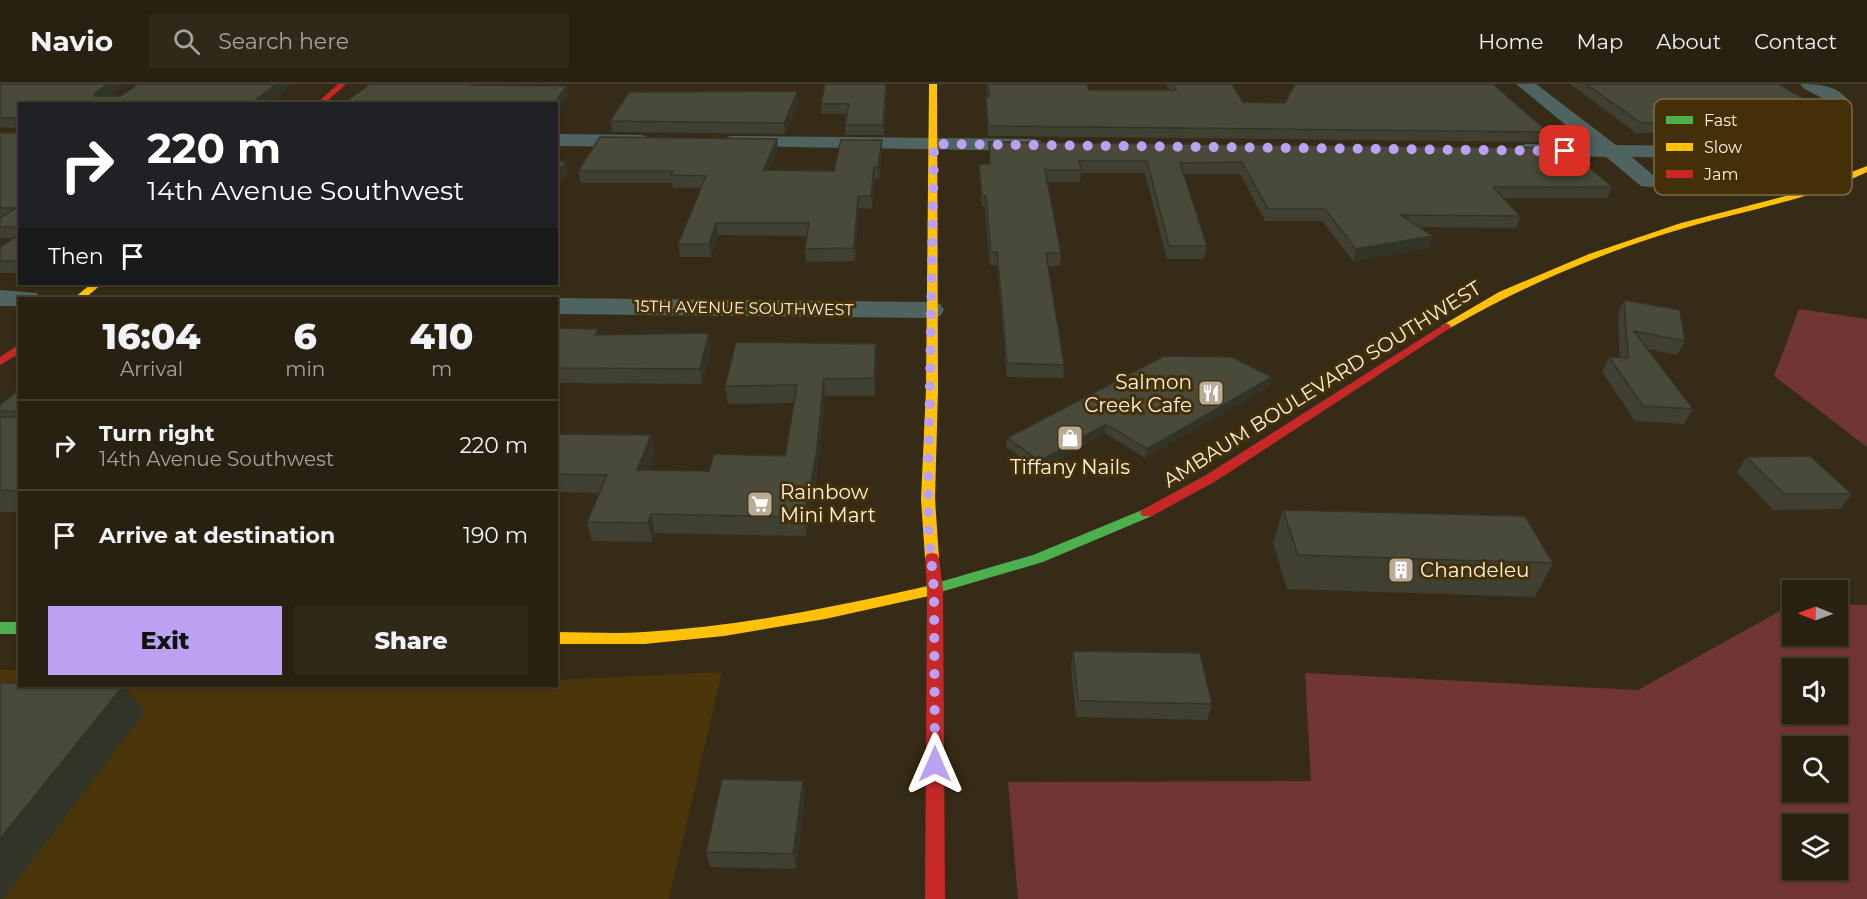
<!DOCTYPE html>
<html lang="en">
<head>
<meta charset="utf-8">
<style>
	body { margin:0; font-family:Montserrat,sans-serif; background:#302819; color:#f1f3f6; height:100vh; display:flex; flex-direction:column; font-size:22px; white-space:nowrap }
	* { box-sizing:border-box; margin:0 }
	p { font-size:20px; color:#a5a39f }
	.icon { flex:none; width:33px; height:33px; fill:none; stroke:currentColor; stroke-width:2; stroke-linecap:round; stroke-linejoin:round }
	.map { position:relative; flex:1; overflow:hidden }
	.drawer { position:absolute; left:18px; top:213px; width:540px; height:390px; display:flex; flex-direction:column; background:#282010; border-radius:0px; box-shadow:0 2px 4px #0004,0 0 0 2px #443e30 }
	.drawer>* { flex:none }
	.hud { position:absolute; left:18px; top:18px; width:540px; height:183px; border-radius:0px; box-shadow:0 2px 4px #0004,0 0 0 2px #443e30; background:#202124; color:#fff; overflow:hidden }
	.needle { width:39px; rotate:271deg }
	.controls { position:absolute; left:1782px; top:496px; display:grid; gap:12px }
	.controls a { display:grid; place-items:center; width:66px; height:66px; border-radius:0px; background:#282010; box-shadow:0 2px 4px #0004,0 0 0 2px #443e30; font-size:30px }
	.pin { position:absolute; display:grid; place-items:center; width:51px; height:51px; color:#fff; margin:-26px; border-radius:12px; box-shadow:0 3px 9px #0006 }
	.me { position:absolute; width:66px; margin:-33px; rotate:0deg; stroke-linejoin:round; filter:drop-shadow(0 0 4px #0008) }
	.turn { display:flex; align-items:center; gap:21px; height:126px; padding:0 30px; font-size:27px }
	.turn .icon { width:78px; height:78px; stroke-width:2.5 }
	.turn b { display:block; font-size:42px; line-height:51px }
	.then { display:flex; align-items:center; height:57px; padding:0 30px; background:#0003; gap:12px; font-size:22px }
	.eta { display:flex; justify-content:space-evenly; align-items:center; height:102px; text-align:center }
	.eta b { font-size:36px; font-weight:800; line-height:42px }
	.primary-button { display:flex; gap:12px; margin-top:auto; padding:12px 30px }
	.primary-button a { flex:1; height:69px; border-radius:0px; background:#bca0f2; color:#111; font-size:24px; font-weight:800; line-height:69px; text-align:center }
	.primary-button a+a { background:#302819; color:#f1f3f6 }
	ul { padding:0; list-style:none }
	li { display:flex; align-items:center; gap:18px; height:90px; padding:0 30px; border-top:2px solid #443e30 }
	li div { flex:1 }
	li b { display:block; font-size:22px }
	li em { font-style:normal }
	header { display:flex; align-items:center; gap:36px; box-sizing:border-box; height:84px; padding:0 30px; background:#282010; border-bottom:2px solid #443e30 }
	header strong { font-size:28px }
	nav { display:flex; gap:33px; margin-inline-start:auto; font-size:21px }
	.search { width:420px; height:54px; background:#302819; display:flex; align-items:center; gap:15px; box-sizing:border-box; padding:0 21px; border-radius:0px; color:#a5a39f; font-size:22px }
	.map>svg:first-child { display:block }
</style>
</head>
<body>
<header>
<strong>Navio</strong>
<div class="search"><svg class="icon" aria-label="search" viewBox="0 0 24 24"><circle cx="10" cy="10" r="6"/><path d="M15 15l6 6"/></svg>Search here</div>
<nav><a>Home</a><a>Map</a><a>About</a><a>Contact</a></nav>
</header>
<div class="map">
<svg width="1867" height="815" viewBox="0 0 1867 815">
	<rect width="100%" height="100%" fill="#362b16"/>
	<path fill="#4b360b" d="M0 586H19L20 602H556L557 596 722 588 669 815H0Z"/>
	<path fill="#713533" fill-rule="evenodd" d="M1799 225 1867 235V363L1774 292Z
		M1838 521H1867V815H1018L1008 698 1311 697 1305 589 1638 606 1789 522H1792V552H1838ZM1792 585H1838V630H1792ZM1792 663H1838V708H1792ZM1792 741H1838V786H1792Z"/>
	<g fill="none" stroke-linecap="round" stroke-linejoin="round">
		<path fill="#4f6360" fill-rule="evenodd" d="M1516 0H1536L1616 61 1771 63 1778 65 1781 69 1778 73 1771 75 1632 73 1660 97 1657 102 1649 103 1641 102 1606 73 1519 70 1516 66 1519 62 1526 60 1590 61Z
			M1800 0C1817 0 1837 1 1848 16L1845 20H1833L1803 4Z
			M556 50 641 51 648 53 651 57 648 61 641 63 556 62Z
			M731 52 1034 55 1041 57 1044 61 1041 65 1034 67 724 62 721 58 724 54Z
			M0 206 37 209 41 214H20V222H0Z
			M555 214H556L931 218 940 220 944 226 940 232 931 234 556 230Z"/>
		<path fill="#4caf50" fill-rule="evenodd" d="M1147 424 1154 429 1152 432 1043 478 924 513 919 512 916 508 919 504 1033 471Z
			M0 538H20V550H0Z"/>
		<path fill="#ffc107" fill-rule="evenodd" d="M929 0H937L938 306 935 415 939 474 937 478H927L925 474 921 415 926 306Z
			M1867 82V88C1810 116 1749 125 1688 143 1605 167 1525 201 1450 244H1442L1441 242 1499 208 1589 170 1681 139 1797 109Z
			M91 200H102L85 214H74Z
			M924 503 929 504 932 508 929 512 825 535 724 552 644 560H556V548C586 548 615 550 644 548 738 543 832 523 924 503Z"/>
		<path fill="#c62828" fill-rule="evenodd" d="M338 0H346L324 20H316Z
			M1446 239 1451 242 1450 244 1216 397 1152 432H1142L1140 429 1142 426 1206 391Z
			M20 260V269L0 281V273Z
			M932 469 937 470 939 474 943 505 945 815H925L927 505 925 474 927 470Z"/>
	</g>
	<path fill="#3f4031" d="M0 0H126L109 12H121L293 0 267 20H20V189H0V177L14 154H0V49H16V44L0 43Z
		M825 0H887L884 51H845V41L847 30H822L821 20Z
		M986 0H1087L1089 6H1169L1166 0H1232L1243 18 1548 48 1544 58 988 52 986 23V13H988Z
		M1570 0H1778L1849 40 1843 50 1636 49Z
		M799 18 785 50 613 48 610 37Z
		M882 56V68L879 95 875 94 872 125 859 124 855 177 806 178 805 165 807 152 718 151 711 173H680L678 160 701 104H673L672 99H581L578 87 778 67 769 86 834 87Z
		M989 58 1612 103 1607 114H1504L1520 132 1516 144 1420 143 1433 152 1429 164 1353 177 1322 137H1265L1240 90H1183L1207 162 1204 175H1167L1145 89H1081L1080 98H1047L1061 169 1060 182H1048L1064 281 1063 294 1007 293 997 181H990L985 123H982L979 92V80H989Z
		M1624 216 1685 257 1677 271 1648 265 1693 325 1684 340 1635 337 1602 288 1609 273 1620 274 1618 229Z
		M556 244 599 251 709 249 711 264 702 300 556 299Z
		M877 277 875 312H825L817 391 806 452 655 449 652 458 592 457 587 438 599 409 556 408V350L651 351 655 369 648 386 709 387 785 372 794 319 728 320 725 302Z
		M1272 293 1270 302 1145 374 1105 349 1039 386 1006 363 1007 354Z
		M20 305V428H0V321Z
		M1746 373 1852 410 1840 425 1773 426 1737 388Z
		M1283 426 1553 479 1535 513 1287 505 1273 459Z
		M1073 567 1212 620 1207 636 1076 633 1071 582Z
		M803 697 805 712 796 785 710 783 706 768Z"/>
	<path fill="#333428" d="M108 0H126L100 18 94 12 95 9Z
		M276 0H293L267 20H250Z
		M886 0H887L884 51 883 41Z
		M567 2 569 12 556 29V20H553Z
		M798 7 799 18 785 50 784 39Z
		M777 55 778 67 764 98 763 86Z
		M882 56V68L879 95 878 83Z
		M566 77 568 88 556 106V90Z
		M874 83 875 94 872 125 871 112Z
		M858 112 859 124 855 177 854 164Z
		M716 139 718 151 711 173 709 160Z
		M1433 152 1429 164 1353 177 1356 165Z
		M709 249 711 264 702 300 700 285Z
		M876 260 877 277 875 312 874 294Z
		M1272 293 1270 302 1145 374 1147 365Z
		M824 295 825 312 817 391 806 452 804 433Z
		M1106 340 1105 349 1039 386 1040 377Z
		M651 351 655 369 642 404 637 386Z
		M651 430 655 449 652 458 648 439Z
		M123 602H124L145 628 3 815H0V755Z
		M803 697 805 712 796 785 793 770Z"/>
	<path fill="#494a39" stroke="#333428" stroke-width="1.5" d="M0 0H108L95 9 94 12H121L138 0H276L250 20H20V143H0V134L16 124H0V49H16V34H0Z
		M370 0H470L469 1 567 2 553 20H357L359 18H345Z
		M825 0H886L883 41H845L849 20H821Z
		M988 0H1087L1089 6H1176L1173 0H1232L1243 18 1285 19 1295 0H1493L1548 48 988 42 986 13H990Z
		M1586 0H1778L1849 40 1641 39Z
		M798 7 784 39 610 37 629 8Z
		M600 53 777 55 763 86 834 87 841 56H882L878 83H874L871 112H858L854 164 805 165 809 139H716L709 160H678L706 92 671 91 673 87H578Z
		M989 58 1567 64 1612 103H1493L1520 132 1401 131 1433 152 1356 165 1325 125H1268L1242 78 1180 79 1207 162H1169L1147 77H1079L1082 86H1045L1061 169H1046L1064 281 1007 279 997 168H991L986 112H982L979 80H990Z
		M556 77H566L556 90Z
		M20 150V177H0V163Z
		M1624 216 1680 226 1685 257 1634 247 1693 325 1643 322 1609 273 1628 274Z
		M556 244 598 245 595 251 709 249 700 285 556 284Z
		M736 258 876 260 874 294 824 295 816 372 804 433 651 430 648 439 587 438 607 391 556 390V350L651 351 637 386 709 387 714 370 785 372 797 301 725 302Z
		M1164 272 1232 273 1272 293 1147 365 1106 340 1040 377 1007 354Z
		M20 305V328L0 327V321Z
		M0 333H20V407L0 406Z
		M1810 372 1852 410H1784L1746 373Z
		M1283 426 1525 432 1553 479 1298 471Z
		M1073 567 1200 569 1212 620 1078 617Z
		M0 599H20V602H123L0 755Z
		M722 695 803 697 793 770 706 768Z"/>
	<g fill="none" stroke-linecap="round" stroke-linejoin="round">
		<path stroke="#bca0f2" stroke-width="10" stroke-dasharray="0 18" d="M935 680 934 506 929 451 928 416 934 60 1565 67"/>
	</g>
	<defs>
		<symbol id="restaurant-square" viewBox="-11 -11 22 22"><rect x="-9" y="-9" width="18" height="18" rx="4" fill="#b8ac98" stroke="#433009"/><path d="M-5-6h1v4h1v-4h1v4h1v-4h1v5L-1.5 .5V6h-2V.5L-5-1ZM5-6V6H3V1.5H1.5Q1.5-4 5-6Z" fill="#fff"/></symbol>
		<symbol id="shop-square" viewBox="-11 -11 22 22"><rect x="-9" y="-9" width="18" height="18" rx="4" fill="#b8ac98" stroke="#433009"/><path d="M-5-2.5h2.3a2.7 3.5 0 0 1 5.4 0H5L5.5 6h-11ZM-1.5-2.5h3a1.5 2.3 0 0 0-3 0Z" fill="#fff"/></symbol>
		<symbol id="supermarket-square" viewBox="-11 -11 22 22"><rect x="-9" y="-9" width="18" height="18" rx="4" fill="#b8ac98" stroke="#433009"/><path d="M-6-5.5h2.5l.6 2H6L4.5 2H-2.5L-4.4-4H-6ZM-1.5 3.2a1.3 1.3 0 1 0 .1 0ZM3 3.2a1.3 1.3 0 1 0 .1 0Z" fill="#fff"/></symbol>
		<symbol id="building-square" viewBox="-11 -11 22 22"><rect x="-9" y="-9" width="18" height="18" rx="4" fill="#b8ac98" stroke="#433009"/><path d="M-4-6H4V6H1V3H-1V6H-4ZM-2.5-4.3h1.7v1.8h-1.7ZM.8-4.3h1.7v1.8H.8ZM-2.5-1h1.7V.8h-1.7ZM.8-1h1.7V.8H.8Z" fill="#fff"/></symbol>
	</defs>
	<g fill-rule="evenodd">
		<use href="#restaurant-square" x="1196" y="294" width="30" height="30"/>
		<use href="#shop-square" x="1055" y="339" width="30" height="30"/>
		<use href="#supermarket-square" x="745" y="405" width="30" height="30"/>
		<use href="#building-square" x="1386" y="471" width="30" height="30"/>
	</g>
	<g text-anchor="middle" dominant-baseline="central" stroke-width="6" stroke-linejoin="round" paint-order="stroke">
		<g font-size="16" fill="#fef2de" stroke="#433009">
			<text transform="translate(744 224) rotate(1)">15TH AVENUE SOUTHWEST</text>
		</g>
		<g font-size="20" fill="#fef2de" stroke="#433009" text-anchor="start">
			<text x="1192" y="298" text-anchor="end">Salmon<tspan x="1192" dy="23">Creek Cafe</tspan></text>
			<text x="1070" y="383" text-anchor="middle">Tiffany Nails</text>
			<text x="780" y="408">Rainbow<tspan x="780" dy="23">Mini Mart</tspan></text>
			<text x="1420" y="486">Chandeleu</text>
		</g>
		<g font-size="20" fill="#fef2de" stroke="#433009">
			<text transform="translate(1322 300) rotate(-32)">AMBAUM BOULEVARD SOUTHWEST</text>
		</g>
	</g>
	<rect x="1654" y="15" width="198" height="96" rx="9" fill="#433009" stroke="#7b6a49" stroke-width="1.5"/>
	<rect x="1666" y="32" width="27" height="8" fill="#4caf50"/>
	<rect x="1666" y="59" width="27" height="8" fill="#ffc107"/>
	<rect x="1666" y="86" width="27" height="8" fill="#c62828"/>
	<g font-size="16" fill="#fef2de">
		<text x="1704" y="42">Fast</text>
		<text x="1704" y="69">Slow</text>
		<text x="1704" y="96">Jam</text>
	</g>
</svg>
<div class="controls">
<a><svg class="needle" viewBox="-14 -14 28 28"><path d="M0-13l5 13h-10z" fill="#e53935"/><path d="M0 13l5-13h-10z" fill="#a5a39f"/></svg></a>
<a><svg class="icon" aria-label="sound" viewBox="0 0 24 24"><path d="M4 9h4l5-4v14l-5-4H4zM17 9q2 3 0 6"/></svg></a>
<a><svg class="icon" aria-label="search" viewBox="0 0 24 24"><circle cx="10" cy="10" r="6"/><path d="M15 15l6 6"/></svg></a>
<a><svg class="icon" aria-label="layers" viewBox="0 0 24 24"><path d="M12 4l9 5-9 5-9-5zM3 14l9 5 9-5"/></svg></a>
</div>
<div class="pin" style="left:1565px;top:67px;background:#d93025"><svg class="icon" aria-label="arrive" viewBox="0 0 24 24"><path d="M6 21V4h12l-3 4 3 4H6"/></svg></div>
<svg class="me" style="left:935px;top:680px" viewBox="-20 -20 40 40"><path d="M0-17L14 15 0 8-14 15z" fill="#bca0f2" stroke="#fff" stroke-width="4"/></svg>
<div class="hud">
<div class="turn"><svg class="icon" aria-label="right" viewBox="0 0 24 24"><path d="M7 20v-9h11M14 6l5 5-5 5"/></svg><div><b>220 m</b>14th Avenue Southwest</div></div>
<div class="then">Then<svg class="icon" aria-label="arrive" viewBox="0 0 24 24"><path d="M6 21V4h12l-3 4 3 4H6"/></svg></div>
</div>
<section class="drawer">
<div class="eta">
<div><b>16:04</b><p>Arrival</p></div>
<div><b>6</b><p>min</p></div>
<div><b>410</b><p>m</p></div>
</div>
<ul>
<li><svg class="icon" aria-label="right" viewBox="0 0 24 24"><path d="M7 20v-9h11M14 6l5 5-5 5"/></svg><div><b>Turn right</b><p>14th Avenue Southwest</p></div><em>220 m</em></li>
<li><svg class="icon" aria-label="arrive" viewBox="0 0 24 24"><path d="M6 21V4h12l-3 4 3 4H6"/></svg><div><b>Arrive at destination</b></div><em>190 m</em></li>
</ul>
<div class="primary-button"><a>Exit</a><a>Share</a></div>
</section>
</div>
</body>
</html>
